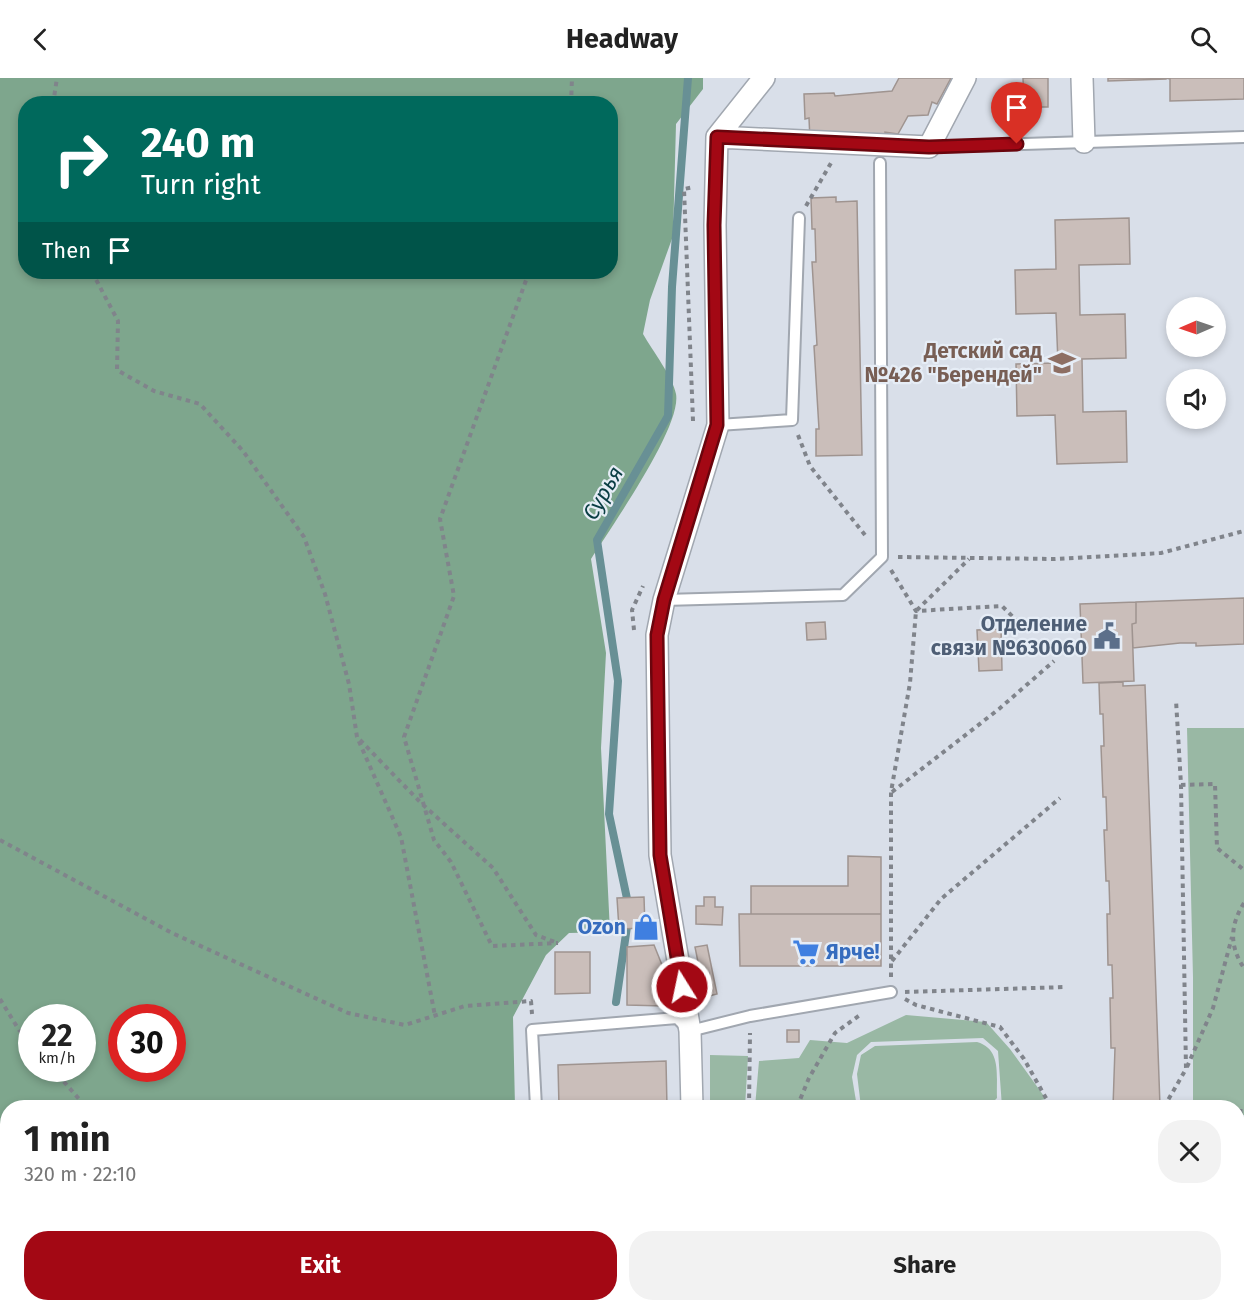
<!DOCTYPE html>
<html lang="en">
<head>
<meta charset="utf-8">
<style>
	body { margin:0; font-family:"Fira Sans",sans-serif; background:#f2f2f2; color:#222; height:100vh; display:flex; flex-direction:column; font-size:22px; white-space:nowrap }
	* { box-sizing:border-box; margin:0 }
	p { font-size:20px; color:#767676 }
	.icon { flex:none; width:33px; height:33px; fill:none; stroke:currentColor; stroke-width:2; stroke-linecap:round; stroke-linejoin:round }
	.map { position:relative; flex:1; overflow:hidden }
	.drawer { position:absolute; left:0px; top:1022px; width:1245px; height:212px; display:flex; flex-direction:column; background:#fff; border-radius:24px 24px 0 0; box-shadow:0 3px 9px #0003 }
	.drawer>* { flex:none }
	.banner { position:absolute; left:18px; top:18px; width:600px; height:183px; border-radius:24px; box-shadow:0 3px 9px #0003; background:#00695c; color:#fff; overflow:hidden }
	.needle { width:39px; rotate:268deg }
	.tools { position:absolute; left:1166px; top:219px; display:grid; gap:12px }
	.tools a { display:grid; place-items:center; width:60px; height:60px; border-radius:50%; background:#fff; box-shadow:0 3px 9px #0003; font-size:30px }
	.speed { position:absolute; left:18px; top:926px; display:flex; gap:12px; font-size:30px; font-weight:700; text-align:center }
	.speed>* { display:grid; place-content:center; width:78px; height:78px; border-radius:50%; background:#fff; box-shadow:0 3px 9px #0003; line-height:1 }
	.speed small { font-size:15px; font-weight:400 }
	.speed .limit { border:9px solid #d22; background:#fff; color:#111 }
	.pin { position:absolute; display:grid; place-items:center; width:51px; height:51px; color:#fff; margin:-62px -26px; border-radius:50% 50% 50% 0; rotate:-45deg; box-shadow:0 0 6px #0007 }
	.pin .icon { rotate:45deg }
	.me { position:absolute; width:66px; margin:-33px; rotate:350deg; stroke-linejoin:round; filter:drop-shadow(0 0 4px #0008) }
	.turn { display:flex; align-items:center; gap:21px; height:126px; padding:0 24px; font-size:27px }
	.turn .icon { width:78px; height:78px; stroke-width:2.5 }
	.turn b { display:block; font-size:42px; line-height:51px }
	.then { display:flex; align-items:center; height:57px; padding:0 24px; background:#0003; gap:12px; font-size:22px }
	.round { display:grid; place-items:center; flex:none; width:63px; height:63px; border-radius:24px; background:#f2f2f2 }
	.overview { display:flex; align-items:center; justify-content:space-between; height:102px; padding:0 24px }
	h1 { font-size:36px; font-weight:700; line-height:45px }
	.action { display:flex; gap:12px; margin-top:auto; padding:12px 24px }
	.action a { flex:1; height:69px; border-radius:24px; background:#a30814; color:#fff; font-size:24px; font-weight:700; line-height:69px; text-align:center }
	.action a+a { background:#f2f2f2; color:#222 }
	header { display:flex; justify-content:space-between; align-items:center; height:78px; padding:0 24px; background:#fff; font-size:27px; font-weight:700 }
	.map>svg:first-child { display:block }
</style>
</head>
<body>
<header><svg class="icon" aria-label="back" viewBox="0 0 24 24"><path d="M15 5l-7 7 7 7"/></svg>Headway<svg class="icon" aria-label="search" viewBox="0 0 24 24"><circle cx="10" cy="10" r="6"/><path d="M15 15l6 6"/></svg></header>
<div class="map">
<svg width="1244" height="1232" viewBox="0 0 1244 1232">
	<rect width="100%" height="100%" fill="#d9dfe9"/>
	<path fill="#99b8a4" d="M1187 650H1244V1037H1238V1029H1193V899Z
		M906 937 986 944 1010 971 1046 1021 1002 1029 998 973 983 960 871 964 857 977 852 999 857 1029H755L759 983 799 980 810 962 847 965Z
		M977 964C1002 971 996 998 997 1020L988 1029H861L857 996 861 977 875 968Z
		M710 977 748 978 745 1029H710Z"/>
	<path fill="#7ea68d" fill-rule="evenodd" d="M0 0H703V11L676 46 673 158 650 222 643 256C652 272 673 299 676 316 682 349 611 449 591 481L606 575 601 670 610 854 569 855 546 877 513 939 515 1029H8V1226H518V1232H0ZM26 26H610V194H26ZM32 939H82V990H32ZM122 939H172V990H122Z
		M1238 1200H1244V1228L1119 1227 1238 1226Z"/>
	<g fill="none" stroke-linecap="round" stroke-linejoin="round">
		<path stroke="#689095" stroke-width="8" d="M629 830 609 736 618 603 597 462 668 338 672 209 688 0
			M616 924 628 842"/>
	</g>
	<path fill="#cabeba" stroke="#9f9490" stroke-width="1.5" d="M899 0H951L937 26 932 24 928 37 908 38 898 56 885 54V59L810 62 809 40 805 41 804 16 834 15 835 18 892 13Z
		M1023 0H1048V29H1024Z
		M1108 0H1166V1L1108 3Z
		M1166 0H1244V21L1170 23V1Z
		M836 119V124L857 123 862 377 816 378V351H819L814 268 817 267 812 184H816L815 151H812L811 120Z
		M1129 140 1130 186 1079 187 1080 237 1125 236 1126 280 1082 281 1083 334 1126 333 1127 384 1057 386 1055 337 1017 338 1016 286 1058 285 1056 235 1016 236 1015 192 1056 191 1055 142Z
		M1244 520V566L1196 568V565H1180L1133 570 1132 546 1136 545V524Z
		M1136 524V545L1132 546 1134 603 1083 605 1080 526Z
		M825 544 826 561 807 562 806 545Z
		M1001 551 1002 592 979 593 977 552Z
		M1123 604V608L1145 607 1160 1028 1113 1029 1115 970H1111L1110 920H1113L1112 887H1108L1107 836H1110L1109 803H1106L1104 752H1107L1106 719H1103L1101 668H1104L1103 636H1100L1099 605Z
		M848 778 881 779V836H751V808H848Z
		M644 819 645 850 619 851 617 820Z
		M704 819H715V829H723L722 847 696 846V828H704Z
		M739 836H881V888H740Z
		M654 867 664 892V928L627 927V869Z
		M707 867 717 916 705 919 695 869Z
		M555 874H590V915L555 916Z
		M787 952H799V964H787Z
		M666 983 667 1029H559L558 987Z
		M1238 1146H1244V1189H1238Z
		M817 1226H1046L1047 1232H817Z"/>
	<g fill="none" stroke-linecap="round" stroke-linejoin="round">
		<defs>
			<path id="lane" d="M929 69 1244 59
				M718 347 792 342 799 140
				M664 522 843 517 882 479 880 85
				M536 1029 532 952 677 940 690 953 750 938 891 914"/>
			<path id="street" d="M1082 0 1084 64
				M717 59 929 69 965 0
				M692 1029 690 953 660 777 657 557 664 522 718 347 715 147 717 59 764 0
				M693 1232V1226"/>
		</defs>
		<use href="#lane" stroke="#a1a7b0" stroke-width="14"/>
		<use href="#street" stroke="#a1a7b0" stroke-width="24"/>
		<path stroke="#80848b" stroke-width="4" stroke-dasharray="4.5 4.5" stroke-linecap="butt" d="M53 26 57 0
			M571 26 572 0
			M806 128 831 85
			M92 194 118 243 117 292 154 313 200 326 243 373 304 459 325 516 349 606 357 659 401 759 435 938
			M529 194 440 441 454 518 404 659 434 762 451 784 492 868 558 865
			M693 343 684 111 694 109
			M798 357 810 388 865 457
			M898 479 1055 481 1161 475 1244 453
			M891 492 916 533 1002 528 1023 549 1053 546
			M634 552 632 532 643 508
			M360 662 421 725 493 790 536 857 555 864
			M1181 707 1215 706 1217 770 1244 792
			M892 714 999 631 1054 583
			M0 762 172 855 348 935 405 947 465 928 531 923 532 936
			M1244 825C1230 847 1229 868 1244 890
			M892 883 941 821 1060 720
			M891 899V714L910 605 916 533 969 481
			M905 914 1066 909
			M0 921 19 952 32 966
			M905 921 916 927 1000 949 1024 981 1051 1029
			M1187 989 1213 930 1232 859
			M52 990 86 1029
			M749 1029 750 955
			M797 1029 809 1000 835 955 860 937
			M1034 1029 1050 1027
			M1164 1029 1186 991 1181 707 1176 622
			M1238 1033H1244
			M266 1226 271 1232
			M447 1226 456 1232
			M1058 1226V1232
			M808 1232V1226"/>
		<use href="#lane" stroke="#fff" stroke-width="10"/>
		<use href="#street" stroke="#fff" stroke-width="21"/>
	</g>
	<g fill="none" stroke-linecap="round" stroke-linejoin="round">
		<defs>
			<path id="route" d="M682 909 660 777 657 557 664 522 717 347 714 147 717 59 929 69 1017 66"/>
		</defs>
		<use href="#route" stroke="#6a050d" stroke-width="15"/>
		<use href="#route" stroke="#a30814" stroke-width="10"/>
	</g>
	<defs>
		<symbol id="school-bare" viewBox="-9 -9 18 18"><path d="M0-5L7-2L0 1L-7-2ZM-4 1L0 2.5L4 1V4Q0 6-4 4Z" fill="#8d6e63" stroke="#e6edf6" stroke-width="2.5" paint-order="stroke"/></symbol>
		<symbol id="civic-bare" viewBox="-9 -9 18 18"><path d="M-.6-6.5H3V-4.5H.6V-3L4-1V1h2V6H-6V1h2V-1L-.6-3ZM-1.2 2.5V6h2.4V2.5Z" fill="#5c6f8a" stroke="#e6edf6" stroke-width="2.5" paint-order="stroke"/></symbol>
		<symbol id="shop-bare" viewBox="-9 -9 18 18"><path d="M-5-2.5h2.3a2.7 3.5 0 0 1 5.4 0H5L5.5 6h-11ZM-1.5-2.5h3a1.5 2.3 0 0 0-3 0Z" fill="#3f7fe0" stroke="#e6edf6" stroke-width="2.5" paint-order="stroke"/></symbol>
		<symbol id="supermarket-bare" viewBox="-9 -9 18 18"><path d="M-6-5.5h2.5l.6 2H6L4.5 2H-2.5L-4.4-4H-6ZM-1.5 3.2a1.3 1.3 0 1 0 .1 0ZM3 3.2a1.3 1.3 0 1 0 .1 0Z" fill="#3f7fe0" stroke="#e6edf6" stroke-width="2.5" paint-order="stroke"/></symbol>
	</defs>
	<g fill-rule="evenodd">
		<use href="#school-bare" x="1043" y="266" width="38" height="38"/>
		<use href="#civic-bare" x="1088" y="539" width="38" height="38"/>
		<use href="#shop-bare" x="627" y="830" width="38" height="38"/>
		<use href="#supermarket-bare" x="787" y="855" width="38" height="38"/>
	</g>
	<g text-anchor="middle" dominant-baseline="central" stroke-width="4.5" stroke-linejoin="round" paint-order="stroke">
		<g font-size="21" font-weight="bold" fill="#785e54" stroke="#e6edf6" text-anchor="end">
			<text x="1042" y="273">Детский сад<tspan x="1042" dy="24">№426 "Берендей"</tspan></text>
		</g>
		<g font-size="21" font-weight="bold" fill="#4e5e75" stroke="#e6edf6" text-anchor="end">
			<text x="1087" y="546">Отделение<tspan x="1087" dy="24">связи №630060</tspan></text>
		</g>
		<g font-size="21" font-weight="bold" fill="#366cbe" stroke="#e6edf6" text-anchor="end">
			<text x="626" y="849">Ozon</text>
			<text x="826" y="874" text-anchor="start">Ярче!</text>
		</g>
		<g font-size="22" font-style="italic" fill="#0a3e44" stroke="#e6edf6">
			<text transform="translate(603 415) rotate(-60)">Сурья</text>
		</g>
	</g>
</svg>
<div class="tools">
<a><svg class="needle" viewBox="-14 -14 28 28"><path d="M0-13l5 13h-10z" fill="#e53935"/><path d="M0 13l5-13h-10z" fill="#767676"/></svg></a>
<a><svg class="icon" aria-label="sound" viewBox="0 0 24 24"><path d="M4 9h4l5-4v14l-5-4H4zM17 9q2 3 0 6"/></svg></a>
</div>
<div class="speed"><div>22<small>km/h</small></div><div class="limit">30</div></div>
<div class="pin" style="left:1017px;top:66px;background:#d93025"><svg class="icon" aria-label="arrive" viewBox="0 0 24 24"><path d="M6 21V4h12l-3 4 3 4H6"/></svg></div>
<svg class="me" style="left:682px;top:909px" viewBox="-20 -20 40 40"><circle r="17" fill="#a30814" stroke="#fff" stroke-width="3"/><path d="M0-11L8 9 0 5-8 9z" fill="#fff"/></svg>
<div class="banner">
<div class="turn"><svg class="icon" aria-label="right" viewBox="0 0 24 24"><path d="M7 20v-9h11M14 6l5 5-5 5"/></svg><div><b>240 m</b>Turn right</div></div>
<div class="then">Then<svg class="icon" aria-label="arrive" viewBox="0 0 24 24"><path d="M6 21V4h12l-3 4 3 4H6"/></svg></div>
</div>
<section class="drawer">
<div class="overview"><div><h1>1 min</h1><p>320 m · 22:10</p></div><a class="round"><svg class="icon" aria-label="close" viewBox="0 0 24 24"><path d="M6 6l12 12M18 6L6 18"/></svg></a></div>
<div class="action"><a>Exit</a><a>Share</a></div>
</section>
</div>
</body>
</html>
